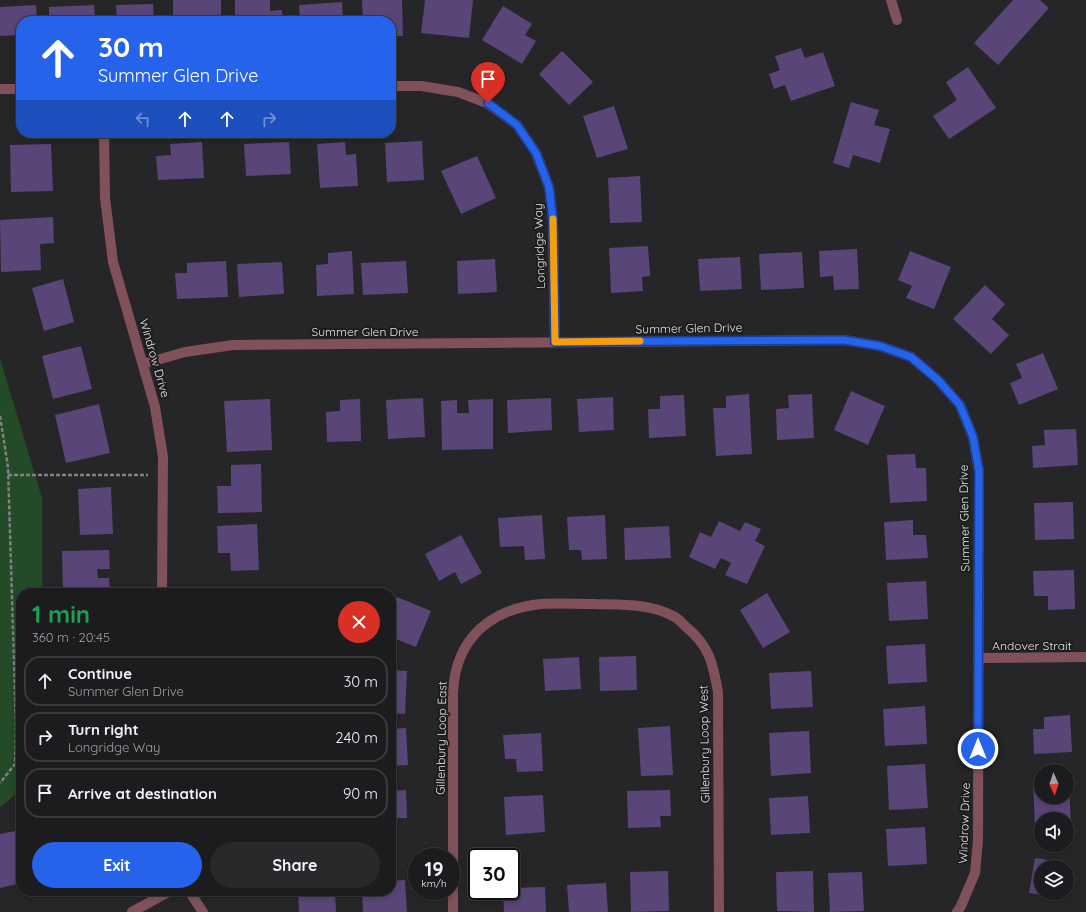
<!DOCTYPE html>
<html lang="en">
<head>
<meta charset="utf-8">
<style>
	body { margin:0; font-family:Quicksand,sans-serif; background:#29292b; color:#f1f3f6; height:100vh; display:flex; flex-direction:column; font-size:15px; white-space:nowrap }
	* { box-sizing:border-box; margin:0 }
	p { font-size:13px; color:#a0a1a4 }
	.icon { flex:none; width:22px; height:22px; fill:none; stroke:currentColor; stroke-width:2; stroke-linecap:round; stroke-linejoin:round }
	.map { position:relative; flex:1; overflow:hidden }
	.drawer { position:absolute; left:16px; top:588px; width:380px; height:308px; display:flex; flex-direction:column; background:#1c1c1e; border-radius:16px; box-shadow:0 2px 6px #0003,0 0 0 1px #3a3a3c }
	.drawer>* { flex:none }
	.top-card { position:absolute; left:16px; top:16px; width:380px; height:122px; border-radius:16px; box-shadow:0 2px 6px #0003,0 0 0 1px #3a3a3c; background:#2563eb; color:#fff; overflow:hidden }
	.needle { width:26px; rotate:177deg }
	.fabs { position:absolute; left:1034px; top:764px; display:grid; gap:8px }
	.fabs a { display:grid; place-items:center; width:40px; height:40px; border-radius:50%; background:#1c1c1e; box-shadow:0 2px 6px #0003,0 0 0 1px #3a3a3c; font-size:20px }
	.speed { position:absolute; left:408px; top:848px; display:flex; gap:8px; font-size:20px; font-weight:700; text-align:center }
	.speed>* { display:grid; place-content:center; width:52px; height:52px; border-radius:50%; background:#1c1c1e; box-shadow:0 2px 6px #0003,0 0 0 1px #3a3a3c; line-height:1 }
	.speed small { font-size:10px; font-weight:400 }
	.speed .limit { border:2px solid #111; border-radius:6px; background:#fff; color:#111 }
	.pin { position:absolute; display:grid; place-items:center; width:34px; height:34px; color:#fff; margin:-41px -17px; border-radius:50% 50% 50% 0; rotate:-45deg; box-shadow:0 0 4px #0007 }
	.pin .icon { rotate:45deg }
	.me { position:absolute; width:44px; margin:-22px; rotate:0deg; stroke-linejoin:round; filter:drop-shadow(0 0 3px #0008) }
	.turn { display:flex; align-items:center; gap:14px; height:84px; padding:0 16px; font-size:18px }
	.turn .icon { width:52px; height:52px; stroke-width:2.5 }
	.turn b { display:block; font-size:28px; line-height:34px }
	.lanes { display:flex; align-items:center; height:38px; padding:0 16px; background:#0003; justify-content:center; gap:20px; direction:ltr }
	.lanes .off { opacity:.35 }
	.round { display:grid; place-items:center; flex:none; width:42px; height:42px; border-radius:21px; background:#29292b }
	.overview { display:flex; align-items:center; justify-content:space-between; height:68px; padding:0 16px }
	h1 { font-size:24px; font-weight:700; line-height:30px; color:#1e9e55 }
	.primary-button { display:flex; gap:8px; margin-top:auto; padding:8px 16px }
	.primary-button a { flex:1; height:46px; border-radius:24px; background:#2563eb; color:#fff; font-size:16px; font-weight:700; line-height:46px; text-align:center }
	.primary-button a+a { background:#29292b; color:#f1f3f6 }
	ul { padding:0; list-style:none }
	li { display:flex; align-items:center; gap:12px; height:50px; margin:0 8px 6px; padding:0 8px; border:2px solid #3a3a3c; border-radius:16px }
	li div { flex:1 }
	li b { display:block; font-size:15px }
	li em { font-style:normal }
	.map>svg:first-child { display:block }
</style>
</head>
<body>
<div class="map">
<svg width="1086" height="912" viewBox="0 0 1086 912">
	<rect width="100%" height="100%" fill="#262628"/>
	<path fill="#234b28" d="M0 358 42 498V593H21V790L0 807Z"/>
	<path fill="#594577" d="M173 0H221V21H173Z
		M235 0H270V11L282 10 283 21H235Z
		M362 0H402L403 36H391V21H363Z
		M425 0H473L469 38 421 33Z
		M1013 0H1040L1049 8 998 65 974 43Z
		M342 2 343 21H300L299 5Z
		M153 4 154 21H117L116 5Z
		M36 5 37 21H21V35L0 36V7Z
		M94 5 95 21H49V7Z
		M503 6 532 24 525 35 536 41 522 64 482 40Z
		M801 48 805 58 823 52 835 86 791 101 785 85 774 89 769 74 780 70 775 56Z
		M562 51 593 82 569 105 539 74Z
		M968 67 996 108 949 139 933 116 957 100 946 82Z
		M851 102 879 110 874 125 890 129 880 163 853 155 849 168 833 163Z
		M614 106 628 149 597 158 583 116Z
		M422 141 424 180 387 182 385 143Z
		M202 142 204 178 158 180 156 156 171 155 170 144Z
		M289 142 291 174 246 176 244 144Z
		M345 142 346 155 356 154 358 186 320 188 317 144Z
		M51 144 53 191 11 192 10 145Z
		M477 156 496 198 461 214 441 171Z
		M640 176 642 222 610 223 608 178Z
		M53 217 54 243 40 244 41 270 1 272 0 220Z
		M648 246 650 276 642 277 643 291 611 293 609 248Z
		M857 249 859 289 834 290 833 276 820 277 819 251Z
		M352 251 354 294 317 296 316 265 328 264V253Z
		M910 251 951 267 934 309 906 298 912 286 898 280Z
		M802 252 804 288 761 290 759 254Z
		M740 257 742 289 700 291 698 259Z
		M495 259 497 292 458 294 457 261Z
		M226 261 228 297 177 299 175 273H187V263Z
		M406 261 408 293 363 295 361 263Z
		M282 262 284 294 239 297 237 264Z
		M63 279 74 322 44 331 32 288Z
		M985 285 1005 304 992 319 1009 335 991 354 953 319Z
		M81 346 92 389 53 399 42 356Z
		M1043 353 1058 389 1019 405 1010 383 1022 378 1016 364Z
		M851 391 885 406 868 445 834 430Z
		M749 394 752 454 716 456 713 408H726V396Z
		M812 394 814 438 777 440 776 409 789 408 788 395Z
		M684 395 686 436 649 438 648 409H660V396Z
		M613 397 614 430 579 432 577 399Z
		M423 398 425 437 388 439 386 400Z
		M551 398 552 430 508 433 507 400Z
		M270 399 272 450 227 452 224 401Z
		M360 399 361 441 327 442 326 412 340 411V400Z
		M493 399V449L442 450 441 401 457 400V413H469L468 400Z
		M99 404 110 453 66 463 55 415Z
		M1076 429 1078 465 1033 468 1032 446 1045 445 1044 430Z
		M915 454 916 468H926L927 501 890 503 887 455Z
		M261 464 262 512 218 513 217 486H231V465Z
		M111 487 113 534 80 535 78 489Z
		M1073 502 1074 539 1035 540 1034 503Z
		M542 515 545 559 525 560 524 546 500 547 498 518Z
		M605 515 607 559 582 560 581 550H569L567 517Z
		M913 520V535H926L928 558 886 560 884 522Z
		M719 521 740 531 745 522 761 529 755 541 765 546 747 584 725 575 731 563 721 558 715 569 689 557 700 532 711 537Z
		M257 524 259 570 231 571 230 553H218L217 526Z
		M669 526 671 558 625 560 624 528Z
		M461 535 482 573 461 584 455 572 439 581 425 554Z
		M109 550 110 569H97L98 578H109L110 593H63L62 551Z
		M1074 570 1075 609 1048 610V596H1034L1033 571Z
		M926 581 928 619 889 621 887 583Z
		M767 593 790 632 763 648 740 610Z
		M397 597 431 611 416 647 391 637V611Z
		M925 644 927 682 888 684 886 646Z
		M636 656 637 690 600 691 599 657Z
		M579 657 581 689 545 691 543 659Z
		M391 670 407 671 405 714 391 713Z
		M811 671 813 707 771 709 769 673Z
		M925 706 927 744 885 746 883 709Z
		M1070 715 1072 752 1034 754 1033 729H1044V717Z
		M670 726 673 775 641 776 638 728Z
		M406 728 408 765 391 766V729Z
		M809 731 811 773 771 776 769 733Z
		M541 733 543 771 517 772 516 759H505L503 735Z
		M925 764 928 808 889 810 887 766Z
		M1067 781H1069L1071 825H1067V819H1041V827H1035L1033 783 1041 782V797H1067Z
		M406 790 407 818H395V832L391 833V791Z
		M670 790 671 816H660L661 827 628 828 627 791Z
		M543 795 545 832 506 835 504 797Z
		M808 796 810 833 771 835 769 798Z
		M925 827 927 864 888 866 886 829Z
		M15 831 19 851H21V883L0 888V834Z
		M1035 858 1066 863 1065 867H1041V893H1061V898L1029 893Z
		M668 871 669 911 631 912 630 872Z
		M813 871 814 912 777 911 776 872Z
		M862 872 864 911 830 912 828 873Z
		M405 880 407 912H363L362 891H391V881Z
		M606 883 608 912H569L567 885Z
		M545 887 546 912H504L503 891H511V888Z
		M298 891H335L336 912H299Z"/>
	<g fill="none" stroke-linecap="round" stroke-linejoin="round">
		<path stroke="#828284" stroke-width="2.5" stroke-dasharray="4 2" stroke-linecap="butt" d="M0 416 8 467 16 728 15 764 0 783
			M8 475H148"/>
		<path stroke="#80515b" stroke-width="10" d="M891 0 897 20
			M391 86H421L458 92 487 103 517 125 536 153 549 187 553 220 555 342
			M0 89H21
			M104 133 105 198 113 262 155 407 163 457 162 593
			M143 364 185 352 233 345 844 340 880 346 911 357 938 380 960 405 973 437 979 471 978 840 975 873 961 906 957 912
			M978 658 1086 657
			M189 891 203 912
			M132 912 170 891
			M453 912V692C454 685 454 677 456 671 466 629 500 608 541 604 558 603 576 604 593 604 619 605 649 603 673 616 678 618 682 623 685 626 709 645 713 663 718 692L719 912"/>
	</g>
	<g fill="none" stroke-linecap="round" stroke-linejoin="round">
		<defs>
			<path id="route" d="M488 103 517 125 536 153 549 187 553 220 555 342 844 340 880 346 911 357 938 380 960 405 973 437 979 471 978 749"/>
		</defs>
		<use href="#route" stroke="#184099" stroke-width="10"/>
		<use href="#route" stroke="#2563eb" stroke-width="7"/>
		<path stroke="#f59e0b" stroke-width="7" d="M553 219 555 342 640 341"/>
	</g>
	<g text-anchor="middle" dominant-baseline="central" stroke-width="4" stroke-linejoin="round" paint-order="stroke">
		<g font-size="12" fill="#e4e4e6" stroke="#1d1c1e">
			<text transform="translate(539 246) rotate(-92)">Longridge Way</text>
			<text transform="translate(689 328) rotate(-1)">Summer Glen Drive</text>
			<text x="365" y="331">Summer Glen Drive</text>
			<text transform="translate(155 358) rotate(74)">Windrow Drive</text>
			<text transform="translate(964 518) rotate(-91)">Summer Glen Drive</text>
			<text x="1032" y="645">Andover Strait</text>
			<text transform="translate(441 738) rotate(-89)">Gillenbury Loop East</text>
			<text transform="translate(704 744) rotate(-91)">Gillenbury Loop West</text>
			<text transform="translate(964 823) rotate(-88)">Windrow Drive</text>
		</g>
	</g>
</svg>
<div class="fabs">
<a><svg class="needle" viewBox="-14 -14 28 28"><path d="M0-13l5 13h-10z" fill="#e53935"/><path d="M0 13l5-13h-10z" fill="#a0a1a4"/></svg></a>
<a><svg class="icon" aria-label="sound" viewBox="0 0 24 24"><path d="M4 9h4l5-4v14l-5-4H4zM17 9q2 3 0 6"/></svg></a>
<a><svg class="icon" aria-label="layers" viewBox="0 0 24 24"><path d="M12 4l9 5-9 5-9-5zM3 14l9 5 9-5"/></svg></a>
</div>
<div class="speed"><div>19<small>km/h</small></div><div class="limit">30</div></div>
<div class="pin" style="left:488px;top:103px;background:#d93025"><svg class="icon" aria-label="arrive" viewBox="0 0 24 24"><path d="M6 21V4h12l-3 4 3 4H6"/></svg></div>
<svg class="me" style="left:978px;top:749px" viewBox="-20 -20 40 40"><circle r="17" fill="#2563eb" stroke="#fff" stroke-width="3"/><path d="M0-11L8 9 0 5-8 9z" fill="#fff"/></svg>
<div class="top-card">
<div class="turn"><svg class="icon" aria-label="ahead" viewBox="0 0 24 24"><path d="M12 20V5M6 11l6-6 6 6"/></svg><div><b>30 m</b>Summer Glen Drive</div></div>
<div class="lanes"><svg class="icon off" aria-label="left" viewBox="0 0 24 24"><path d="M17 20v-9H6M10 6l-5 5 5 5"/></svg><svg class="icon" aria-label="ahead" viewBox="0 0 24 24"><path d="M12 20V5M6 11l6-6 6 6"/></svg><svg class="icon" aria-label="ahead" viewBox="0 0 24 24"><path d="M12 20V5M6 11l6-6 6 6"/></svg><svg class="icon off" aria-label="right" viewBox="0 0 24 24"><path d="M7 20v-9h11M14 6l5 5-5 5"/></svg></div>
</div>
<section class="drawer">
<div class="overview"><div><h1>1 min</h1><p>360 m · 20:45</p></div><a class="round" style="background:#d93025;color:#fff"><svg class="icon" aria-label="close" viewBox="0 0 24 24"><path d="M6 6l12 12M18 6L6 18"/></svg></a></div>
<ul>
<li><svg class="icon" aria-label="ahead" viewBox="0 0 24 24"><path d="M12 20V5M6 11l6-6 6 6"/></svg><div><b>Continue</b><p>Summer Glen Drive</p></div><em>30 m</em></li>
<li><svg class="icon" aria-label="right" viewBox="0 0 24 24"><path d="M7 20v-9h11M14 6l5 5-5 5"/></svg><div><b>Turn right</b><p>Longridge Way</p></div><em>240 m</em></li>
<li><svg class="icon" aria-label="arrive" viewBox="0 0 24 24"><path d="M6 21V4h12l-3 4 3 4H6"/></svg><div><b>Arrive at destination</b></div><em>90 m</em></li>
</ul>
<div class="primary-button"><a>Exit</a><a>Share</a></div>
</section>
</div>
</body>
</html>
